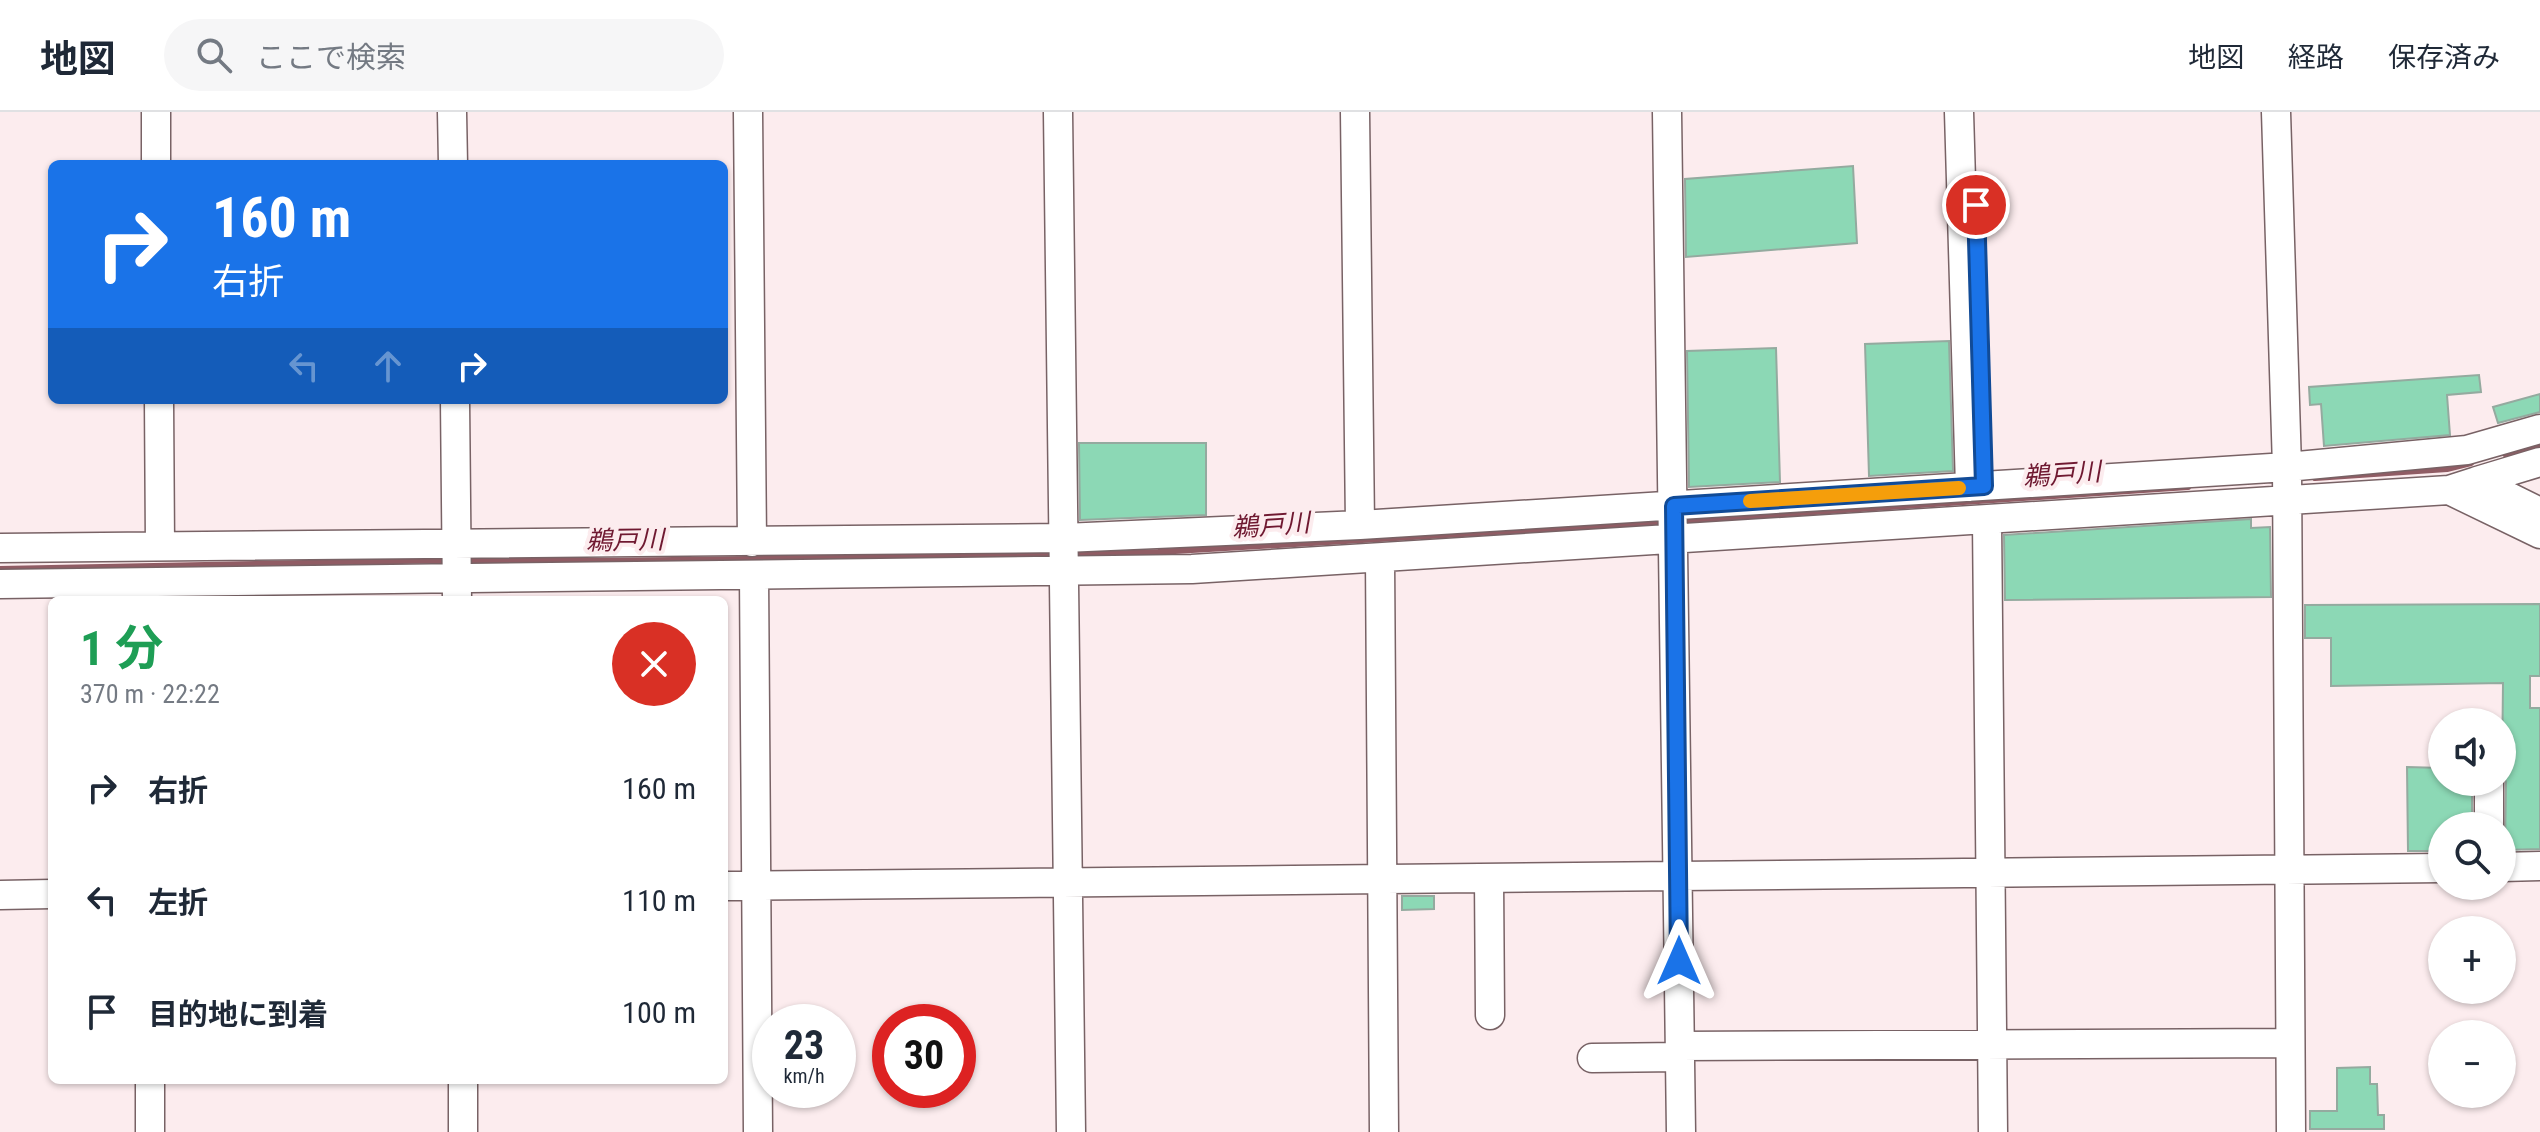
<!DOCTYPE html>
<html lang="ja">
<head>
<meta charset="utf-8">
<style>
	body { margin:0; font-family:"Roboto Condensed","Noto Sans JP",sans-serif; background:#f6f6f7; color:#1f2937; height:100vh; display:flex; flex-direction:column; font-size:30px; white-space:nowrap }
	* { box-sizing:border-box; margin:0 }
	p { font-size:26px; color:#747a83 }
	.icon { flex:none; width:44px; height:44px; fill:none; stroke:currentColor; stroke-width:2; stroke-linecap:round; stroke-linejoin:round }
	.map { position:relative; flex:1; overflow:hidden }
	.panel { position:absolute; left:48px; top:484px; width:680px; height:488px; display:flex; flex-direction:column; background:#fff; border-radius:12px; box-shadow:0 2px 6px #0004 }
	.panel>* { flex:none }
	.guide { position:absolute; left:48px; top:48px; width:680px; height:244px; border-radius:12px; box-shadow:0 2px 6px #0004; background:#1a73e8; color:#fff; overflow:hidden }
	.tools { position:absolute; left:2428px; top:596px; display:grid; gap:16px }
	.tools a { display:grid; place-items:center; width:88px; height:88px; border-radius:50%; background:#fff; box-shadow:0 2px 6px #0004; font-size:40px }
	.speed { position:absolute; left:752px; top:892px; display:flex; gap:16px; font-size:40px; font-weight:700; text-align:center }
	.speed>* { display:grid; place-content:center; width:104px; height:104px; border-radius:50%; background:#fff; box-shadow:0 2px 6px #0004; line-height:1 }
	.speed small { font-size:20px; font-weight:400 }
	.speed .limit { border:12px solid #d22; background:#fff; color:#111 }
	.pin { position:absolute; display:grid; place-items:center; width:68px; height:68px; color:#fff; margin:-34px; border:4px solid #fff; border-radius:50%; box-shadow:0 2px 8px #0007 }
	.me { position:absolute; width:88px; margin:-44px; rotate:0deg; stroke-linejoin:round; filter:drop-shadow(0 0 6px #0008) }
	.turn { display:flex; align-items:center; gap:28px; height:168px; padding:0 32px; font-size:36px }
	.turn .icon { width:104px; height:104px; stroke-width:2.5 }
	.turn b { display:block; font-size:56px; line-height:68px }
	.lanes { display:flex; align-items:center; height:76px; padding:0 32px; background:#0003; justify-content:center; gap:40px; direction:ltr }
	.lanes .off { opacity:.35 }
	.round { display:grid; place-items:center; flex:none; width:84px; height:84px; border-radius:42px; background:#f6f6f7 }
	.headline { display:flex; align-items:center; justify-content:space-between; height:136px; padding:0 32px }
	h1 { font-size:48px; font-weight:700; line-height:60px; color:#1e9e55 }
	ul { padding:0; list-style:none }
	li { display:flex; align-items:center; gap:24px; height:112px; padding:0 32px }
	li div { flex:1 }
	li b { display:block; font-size:30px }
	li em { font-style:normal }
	header { display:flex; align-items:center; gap:48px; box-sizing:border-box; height:112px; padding:0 40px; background:#fff; border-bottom:2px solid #e0e1e3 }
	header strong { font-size:38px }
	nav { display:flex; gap:44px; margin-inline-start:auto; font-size:28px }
	.search { width:560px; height:72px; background:#f6f6f7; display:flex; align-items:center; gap:20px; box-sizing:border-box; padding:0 28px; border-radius:44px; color:#747a83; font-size:30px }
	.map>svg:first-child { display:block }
</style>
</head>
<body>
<header>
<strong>地図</strong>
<div class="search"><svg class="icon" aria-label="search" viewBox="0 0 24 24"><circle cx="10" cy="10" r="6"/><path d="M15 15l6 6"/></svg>ここで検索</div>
<nav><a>地図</a><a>経路</a><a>保存済み</a></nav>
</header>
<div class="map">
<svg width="2540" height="1020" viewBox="0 0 2540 1020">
	<rect width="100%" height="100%" fill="#fcecee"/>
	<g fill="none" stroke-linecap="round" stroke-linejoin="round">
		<path stroke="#905c64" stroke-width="6" d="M2505 342 2540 332
			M2315 366 2447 357 2471 351
			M1681 409 2188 375
			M1070 443 1158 440 1665 410
			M466 448 601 449 1054 443
			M0 457 450 448"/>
	</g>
	<path fill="#8cd8b5" stroke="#94aa9f" stroke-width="2" d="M1853 54 1857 131 1686 145 1685 67Z
		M1949 229 1953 359 1869 364 1865 232Z
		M1776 236 1780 370 1689 375 1687 239Z
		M2479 263 2481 280 2447 283 2450 323 2324 334 2321 292 2310 293 2309 275Z
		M2540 282V300L2498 311 2493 295Z
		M1079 331H1206V403L1080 408Z
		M2251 407V416L2270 415 2271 485 2005 488 2004 423Z
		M2540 492V564H2530V596H2540V737L2505 738 2506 670 2502 660 2503 571 2331 574V526H2305V493Z
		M2407 655 2442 656V670H2472V714H2442V739H2408Z
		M1402 784H1434V797L1402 798Z
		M2370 955V972H2377L2378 1003H2384V1017H2310V999H2337V956Z"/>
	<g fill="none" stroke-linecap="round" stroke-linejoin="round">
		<defs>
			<path id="minor" d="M156 0V52
				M452 0 453 52
				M748 0 752 430
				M1058 0 1071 1020
				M1355 0 1360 413
				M1667 0 1681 1020
				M1959 0 1970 375
				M2276 0 2287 355 2291 1020
				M159 288 160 434
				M455 288 457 488
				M2477 369 2540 350
				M2449 378 2477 369 2540 400
				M1987 409 1993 1020
				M0 436 1064 426 1360 413 2287 355 2467 338 2540 317
				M1380 446 1384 1020
				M754 463 758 1020
				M0 472 1192 457 2449 378 2540 422
				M2489 670V714
				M2502 755 2540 754
				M1489 766 1490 903
				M724 774 2442 756
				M0 783 52 782
				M1680 934 2289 931
				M1592 946 1680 945
				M150 968V1020
				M463 968V1020"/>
		</defs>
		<use href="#minor" stroke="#786265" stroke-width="31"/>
		<use href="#minor" stroke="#fff" stroke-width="28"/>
	</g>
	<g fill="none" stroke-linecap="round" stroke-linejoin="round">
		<defs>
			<path id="route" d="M1679 849 1674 394 1984 374 1976 93"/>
		</defs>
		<use href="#route" stroke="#114b97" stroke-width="20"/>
		<use href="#route" stroke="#1a73e8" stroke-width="14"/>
		<path stroke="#f59e0b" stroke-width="14" d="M1750 389 1959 376"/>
	</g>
	<g text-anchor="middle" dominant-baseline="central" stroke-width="8" stroke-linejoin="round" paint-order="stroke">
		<g font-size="26" font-style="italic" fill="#6f1931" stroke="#fcecee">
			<text transform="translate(2062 362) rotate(-4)">鵜戸川</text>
			<text transform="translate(1271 413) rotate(-4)">鵜戸川</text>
			<text transform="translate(625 428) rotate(-1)">鵜戸川</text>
		</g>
	</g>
</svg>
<div class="tools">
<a><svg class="icon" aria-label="sound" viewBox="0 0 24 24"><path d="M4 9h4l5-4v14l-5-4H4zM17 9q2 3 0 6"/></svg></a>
<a><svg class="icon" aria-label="search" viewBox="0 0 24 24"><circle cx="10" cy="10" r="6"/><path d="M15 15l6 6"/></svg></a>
<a>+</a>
<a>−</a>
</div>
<div class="speed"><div>23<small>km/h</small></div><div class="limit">30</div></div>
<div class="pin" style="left:1976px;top:93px;background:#d93025"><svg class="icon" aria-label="arrive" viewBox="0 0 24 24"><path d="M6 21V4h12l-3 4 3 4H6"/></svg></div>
<svg class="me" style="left:1679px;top:849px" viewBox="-20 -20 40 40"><path d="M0-17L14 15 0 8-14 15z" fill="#1a73e8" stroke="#fff" stroke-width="4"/></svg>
<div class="guide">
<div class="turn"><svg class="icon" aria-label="right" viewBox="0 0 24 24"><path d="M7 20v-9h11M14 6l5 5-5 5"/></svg><div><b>160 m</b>右折</div></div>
<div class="lanes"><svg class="icon off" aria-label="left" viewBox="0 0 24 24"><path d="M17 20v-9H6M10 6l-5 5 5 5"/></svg><svg class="icon off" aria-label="ahead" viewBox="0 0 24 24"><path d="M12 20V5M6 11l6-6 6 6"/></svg><svg class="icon" aria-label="right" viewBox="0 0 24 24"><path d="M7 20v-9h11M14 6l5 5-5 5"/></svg></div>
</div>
<section class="panel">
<div class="headline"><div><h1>1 分</h1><p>370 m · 22:22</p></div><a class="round" style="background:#d93025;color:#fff"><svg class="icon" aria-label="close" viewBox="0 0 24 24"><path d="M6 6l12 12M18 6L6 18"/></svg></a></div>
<ul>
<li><svg class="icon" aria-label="right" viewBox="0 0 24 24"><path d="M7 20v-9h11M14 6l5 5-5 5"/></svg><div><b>右折</b></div><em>160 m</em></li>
<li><svg class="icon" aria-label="left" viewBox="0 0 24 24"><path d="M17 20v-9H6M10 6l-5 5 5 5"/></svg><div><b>左折</b></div><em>110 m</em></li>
<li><svg class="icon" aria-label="arrive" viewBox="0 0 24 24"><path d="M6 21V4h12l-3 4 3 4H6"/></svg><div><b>目的地に到着</b></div><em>100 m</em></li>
</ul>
</section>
</div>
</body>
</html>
